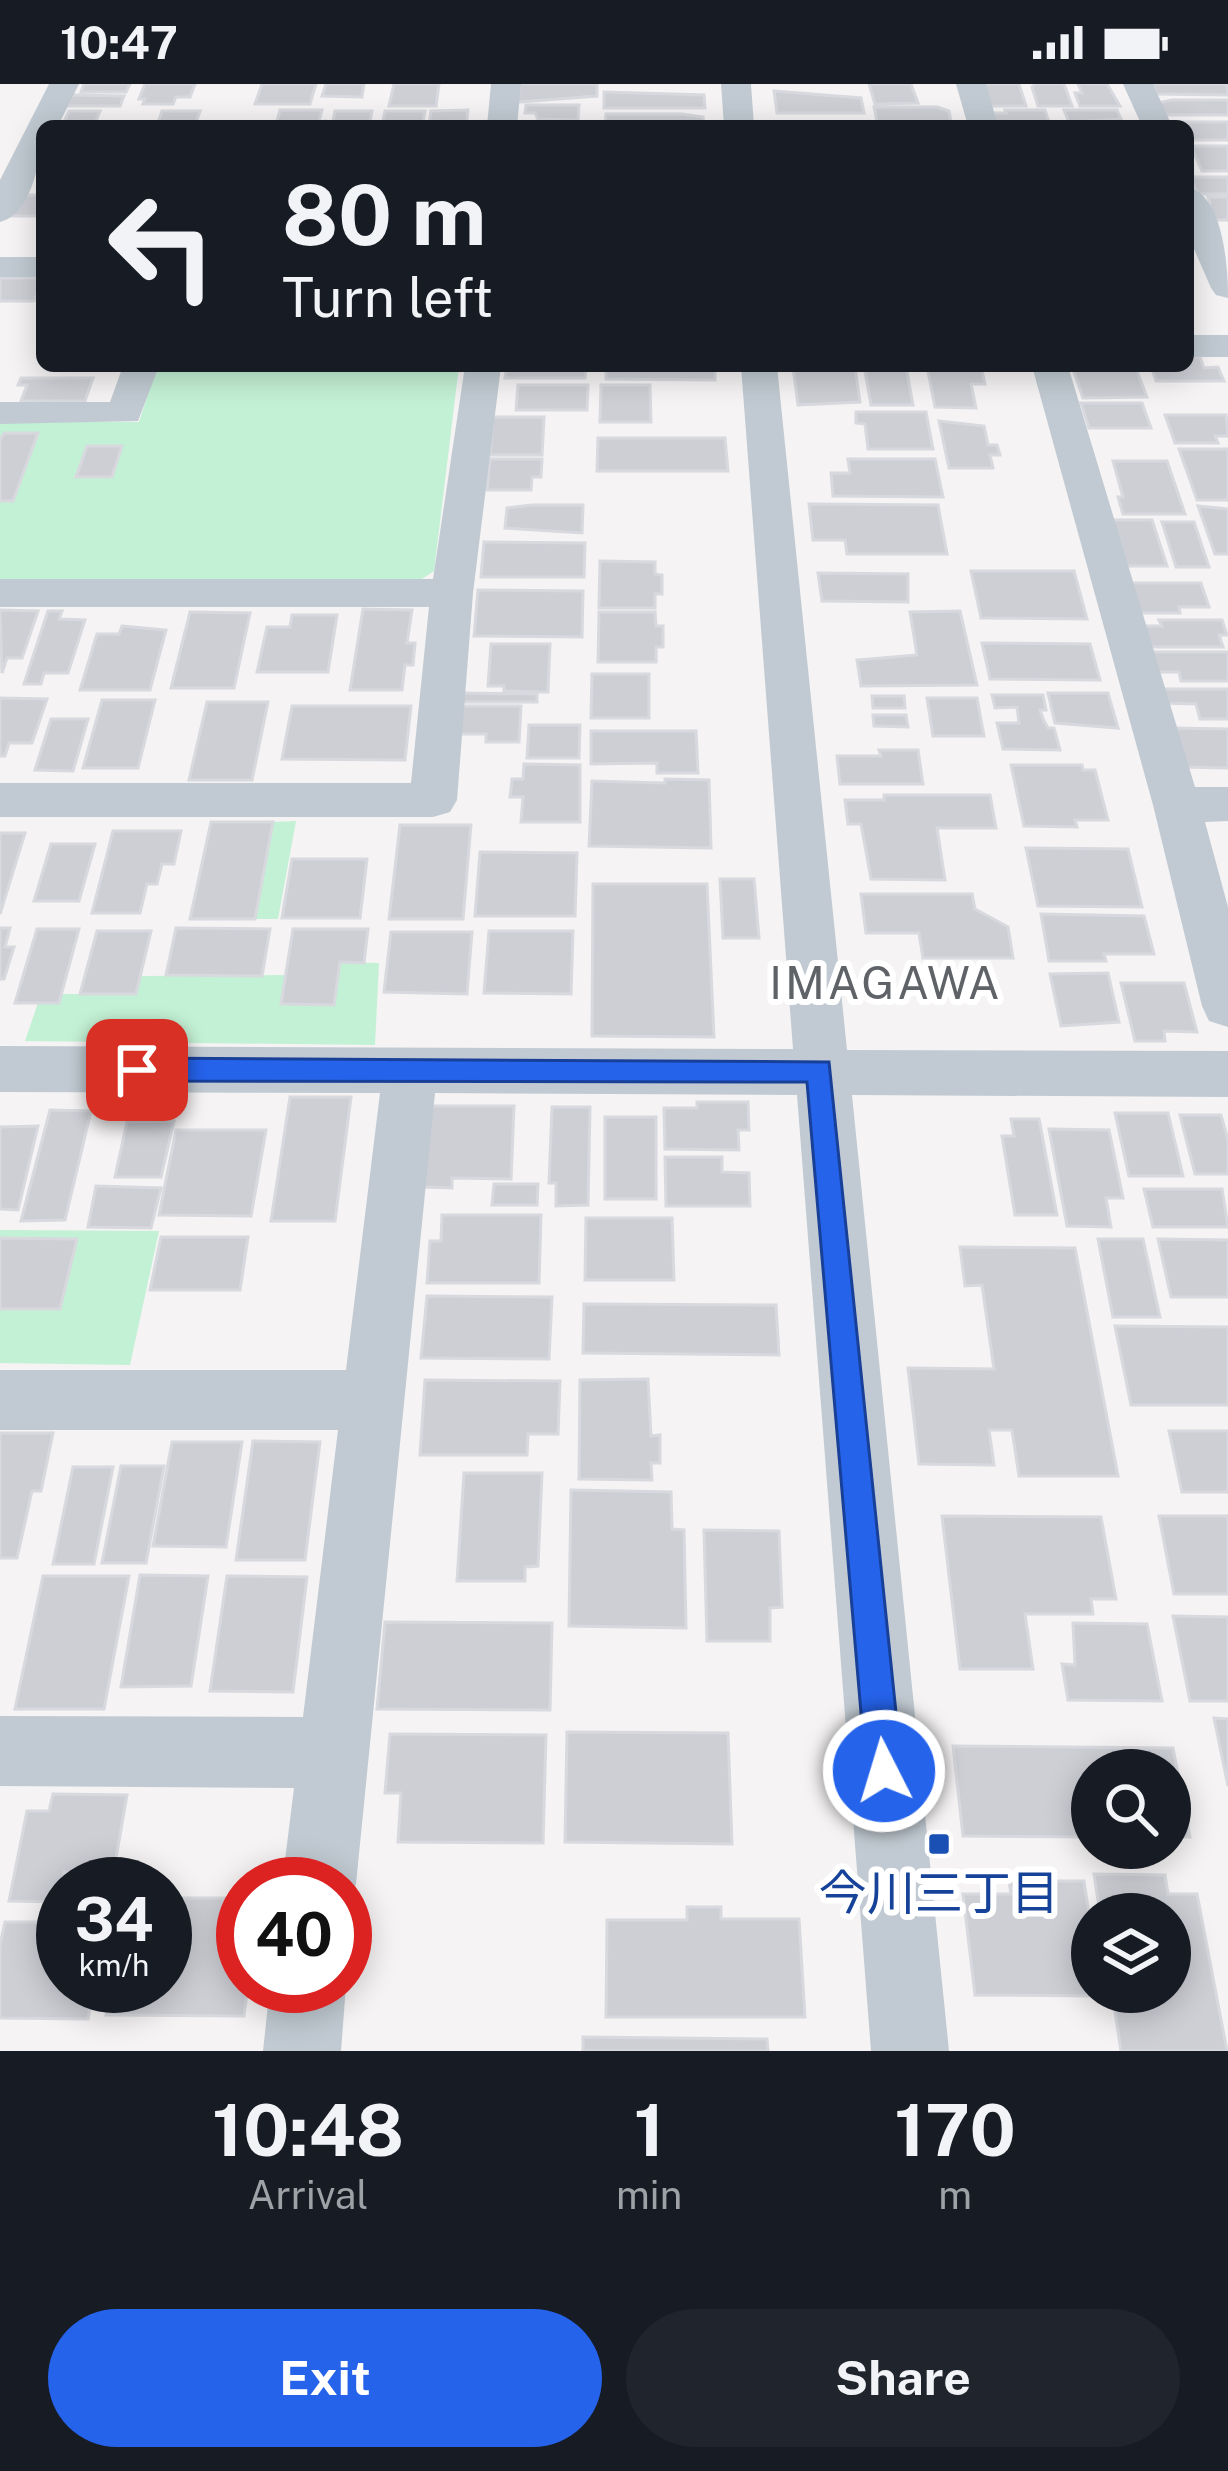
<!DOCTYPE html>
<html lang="en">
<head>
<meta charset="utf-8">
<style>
	body { margin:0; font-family:"Public Sans","Noto Sans JP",sans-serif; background:#20242c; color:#f1f3f6; height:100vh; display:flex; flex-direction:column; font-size:45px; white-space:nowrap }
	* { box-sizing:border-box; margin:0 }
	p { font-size:39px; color:#9ea1a6 }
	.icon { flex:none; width:66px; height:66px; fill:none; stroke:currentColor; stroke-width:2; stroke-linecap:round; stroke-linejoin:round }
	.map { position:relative; height:1967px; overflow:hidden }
	.sheet { display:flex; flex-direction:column; background:#171b24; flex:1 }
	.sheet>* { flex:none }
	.banner { position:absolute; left:36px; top:36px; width:1158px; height:252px; border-radius:18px; box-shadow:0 6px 30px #0003; background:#171b24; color:#f1f3f6; overflow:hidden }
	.controls { position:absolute; left:1071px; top:1665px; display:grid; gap:24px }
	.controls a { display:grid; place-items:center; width:120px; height:120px; border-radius:50%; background:#171b24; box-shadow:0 6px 30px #0003; font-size:60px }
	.speed { position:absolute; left:36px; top:1773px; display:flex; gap:24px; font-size:60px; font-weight:700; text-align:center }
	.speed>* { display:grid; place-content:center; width:156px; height:156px; border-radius:50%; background:#171b24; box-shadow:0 6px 30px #0003; line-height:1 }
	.speed small { font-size:30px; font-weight:400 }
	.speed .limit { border:18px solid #d22; background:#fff; color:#111 }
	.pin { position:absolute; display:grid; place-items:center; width:102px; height:102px; color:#fff; margin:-51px; border-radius:24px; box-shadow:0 6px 18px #0006 }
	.me { position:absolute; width:132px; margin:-66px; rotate:355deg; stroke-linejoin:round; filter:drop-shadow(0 0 9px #0008) }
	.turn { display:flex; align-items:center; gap:42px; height:252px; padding:0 48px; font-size:54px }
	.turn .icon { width:156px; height:156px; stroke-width:2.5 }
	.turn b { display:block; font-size:84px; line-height:102px }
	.eta { display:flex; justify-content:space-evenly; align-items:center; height:204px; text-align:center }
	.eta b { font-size:72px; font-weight:700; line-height:84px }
	.action { display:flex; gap:24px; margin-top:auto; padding:24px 48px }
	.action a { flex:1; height:138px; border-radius:72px; background:#2563eb; color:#fff; font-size:48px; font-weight:700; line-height:138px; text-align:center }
	.action a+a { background:#20242c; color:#f1f3f6 }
	.status { display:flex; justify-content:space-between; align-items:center; height:84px; padding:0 60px; background:#171b24; direction:ltr }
	.status svg { height:33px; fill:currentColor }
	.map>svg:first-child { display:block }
</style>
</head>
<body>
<div class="status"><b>10:47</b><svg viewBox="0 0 49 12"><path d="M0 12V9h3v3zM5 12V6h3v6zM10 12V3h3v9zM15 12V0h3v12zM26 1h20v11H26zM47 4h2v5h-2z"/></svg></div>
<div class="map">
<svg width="1228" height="1967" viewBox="0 0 1228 1967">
	<rect width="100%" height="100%" fill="#f5f3f3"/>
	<path fill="#c3f1d5" d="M157 282H459L434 487 416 499 0 497V337L139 338Z
		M296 737 278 835H255L273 738Z
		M340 878 379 879 375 961 25 957 38 919H59L62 910H135L140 892 286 891 281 920 334 921Z
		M0 1146 159 1147 130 1281 0 1279V1225H60L77 1156 0 1154Z"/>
	<path fill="#cdcfd5" stroke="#d7d9de" stroke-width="3" d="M84 0H130L126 8H81Z
		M145 0H195L190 13H176L173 20H143L145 15H139Z
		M262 0H316L310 20H255Z
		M326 0H364L362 13 322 12Z
		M394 0H439L436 22H389Z
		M520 0H597V12L518 18Z
		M869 0H911L918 19 875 20Z
		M981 0H1019L1026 22H988Z
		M1036 0H1064L1072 22H1038L1032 3Z
		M1078 0H1107L1120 22H1080L1075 9H1082Z
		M1152 0H1227L1228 11 1157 10Z
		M774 7 861 14 864 29H777Z
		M604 8 704 11 705 24H604Z
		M72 11 124 12 120 22H67Z
		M1172 16H1228V31H1162L1157 19Z
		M526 21H579L578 36 538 35 535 29H525Z
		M874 23H937L949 27 952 42H878Z
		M280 26H322L319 38 325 37 324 42 276 40Z
		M468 26 466 42H429L431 27Z
		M1005 26H1045L1050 42H991L987 29H1006Z
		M1064 26H1117L1121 35 1069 38Z
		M69 27H100L94 42H62Z
		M162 27H200L195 42H157Z
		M335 27H372L369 42H332Z
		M385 27H425L422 42H382Z
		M606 30H682L703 33 704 42H605Z
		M1170 38H1228V56H1188V42Z
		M1191 62H1228V87H1202Z
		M1190 93H1228V110H1198Z
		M20 111H42V132H10Z
		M1208 113H1228V136H1207L1200 119H1210Z
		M0 194H42V199L34 217H0Z
		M1188 273H1200L1204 284 1218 283 1224 297H1156L1151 282H1188Z
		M507 282H586L585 294H505Z
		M606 282H715V296L606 295Z
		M864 282H906L913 321H871Z
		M927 282H981L985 300H971L976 324 935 323Z
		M1072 282H1135L1147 313 1083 314Z
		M793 283H855L860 318 798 321Z
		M21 294H93L85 317H21L27 301H18Z
		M518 301H588L587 326H516Z
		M601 301H650L651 338H600Z
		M1081 319H1142L1151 344H1089Z
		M856 328H926L933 365H868L865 340 856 339Z
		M1165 331H1226L1228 352H1215L1218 359H1175Z
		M493 333H544L542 371H490Z
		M939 337 984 342 988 361H997L1000 371H990L993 384H949Z
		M4 349H38L13 417H0V356Z
		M598 354H725L728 387H597Z
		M87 362H122L112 393H76Z
		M1179 365H1228V416H1197Z
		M490 375H542L541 393H532L531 406H487Z
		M848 375H935L943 413 833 412 831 389H850Z
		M1113 377H1167L1185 430H1123L1118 413H1123Z
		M809 420 938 421 947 470H847L845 456H813Z
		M532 421H583L582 449 505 444 507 424Z
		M1198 422 1228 425V470H1215Z
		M1107 436H1152L1167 482H1120Z
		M1162 438H1194L1209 483H1176Z
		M484 458 585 459 584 493H481Z
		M600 477 655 478V490L662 491V510H655V524H599Z
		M971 487H1074L1087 535 981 534Z
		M818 489 908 490V518L822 517Z
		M1127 499H1201L1209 523H1179L1180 529H1135Z
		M478 506 583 507 582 553 474 552Z
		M363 525 412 526 407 559H415L413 581H405L402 606H350Z
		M0 526 38 527 22 574H7L2 589Z
		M48 527H62L59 535 85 536 68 589H44L41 600H24Z
		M960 527 977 601 861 602 857 576 917 571 910 528Z
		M190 528 250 529 234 604H171Z
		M599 528H655L656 542H663V563H656V578H598Z
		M292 531H337L328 588H257L267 543H290Z
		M1159 536H1222L1227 551H1219L1223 563H1147L1141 542H1162Z
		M122 542 166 546 150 606H80L97 550H119Z
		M982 559 1090 560 1100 596 990 595Z
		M491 560H550L548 608 504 607V602H488Z
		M1151 568H1228V597H1181L1179 588H1157Z
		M592 590H649V634H591Z
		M1157 605H1228V635H1200L1196 620 1162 619Z
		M464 609 537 610V618H462Z
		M1048 609H1108L1118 644 1055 639Z
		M992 611H1043L1046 626H1040L1043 635 1048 644H1054L1060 666 1003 665 997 639H1019L1017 623 995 624Z
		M872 612H904L905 624H873Z
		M0 614 47 615 32 659H9L5 672H0Z
		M927 614H977L984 652H933Z
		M102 616H155L138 684H83Z
		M207 618H268L252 696H189Z
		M292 622H411L405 676 282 675Z
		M461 622H521L519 658H486V650H459Z
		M873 631H906L908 643 874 642Z
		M51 635H88L73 687 35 686Z
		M529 641H580L579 674H527Z
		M1172 644 1228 645V684L1184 683Z
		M591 647H696L698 689H657V679L591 680Z
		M879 666H918L923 700H840L837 672H881Z
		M524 680 580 681V738H521L523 713H510L512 695H523Z
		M1011 681H1082L1083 686H1095L1108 736H1075L1077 743 1024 742Z
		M665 695 709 696 711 764 589 762 592 697 665 699Z
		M884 711H990L996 744H937L945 796 871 795 861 740H848L845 716H884Z
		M211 738H273L255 835H190Z
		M400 741H471L463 835H389Z
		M113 747H181L174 780H162L157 800H147L140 829H92Z
		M0 749H25L0 830Z
		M51 760H95L79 817H34Z
		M1026 764 1128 765 1142 823 1038 822Z
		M480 768 577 769 575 832H475Z
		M292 775H367L360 834H282Z
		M720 795H754L759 854H723Z
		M593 800H707L714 953 592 952Z
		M861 810H972L975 825 1008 843 1013 874H923L919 849H866Z
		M1041 830 1144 832 1154 870H1104L1106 877H1049Z
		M0 844H10L5 863H14L4 895H0Z
		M176 844 270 845 262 892 166 891Z
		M37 845H79L59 919H15Z
		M293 845H368L364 879 340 878 334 921 281 920Z
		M97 847H151L136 910H80Z
		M489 847H573L571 910 484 909Z
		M391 848H472L467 910 384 908Z
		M1108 889 1119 938 1061 942 1050 890Z
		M1121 899H1184L1197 948 1164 947 1165 957H1135Z
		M290 1013H351L335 1137H271Z
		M697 1018H748L749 1046H738L739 1066 665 1065 664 1024H697Z
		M431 1022H514L511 1095 452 1094V1104L424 1103Z
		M552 1023H590L588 1121 556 1122V1099H549Z
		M50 1026 91 1027 65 1136 21 1137Z
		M1115 1029H1168L1183 1092H1129Z
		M1180 1031H1221L1228 1056V1090H1195Z
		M605 1033H656V1115H605Z
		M1011 1035H1039L1057 1131H1015L1002 1052H1014Z
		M174 1037 161 1093H115L127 1038Z
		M38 1042 18 1126 0 1125V1043Z
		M1049 1045 1109 1046 1123 1114H1106L1111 1143 1067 1142Z
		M176 1046H266L251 1132 159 1131Z
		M665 1073H722V1088L749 1089 750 1122H666Z
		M494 1100H538L537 1121H492Z
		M96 1102 161 1104 151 1144 88 1143Z
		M1144 1105H1222L1228 1143H1153Z
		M442 1131H541L539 1199H427L430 1157H441Z
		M586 1134H672L674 1196H585Z
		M161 1153H248L240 1206H150Z
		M0 1154 77 1155 60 1225H0Z
		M1098 1155H1143L1160 1233H1113Z
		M1158 1155 1228 1156V1213H1171Z
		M960 1163 1075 1164 1118 1392H1019L1012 1346H989L994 1381 919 1380 908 1284 994 1285 982 1201 965 1202Z
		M427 1212 552 1213 549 1275 421 1274Z
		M584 1220 776 1221 779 1271 583 1269Z
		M1115 1242 1228 1243V1321H1131Z
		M648 1295 651 1352 660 1351V1379H651L652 1396 579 1395 580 1296Z
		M425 1296 560 1297 558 1350H528L527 1371H420Z
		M1169 1347H1228V1408H1182Z
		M0 1349H53L41 1407H32L17 1474H0Z
		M253 1357 320 1358 305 1476H236Z
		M172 1358H242L226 1463 153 1462Z
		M121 1382H164L146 1479H102Z
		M73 1383H113L94 1480H53Z
		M464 1389H542L538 1482 525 1483V1497H457Z
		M571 1406 671 1408 672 1445 684 1446 686 1544 569 1542Z
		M942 1432 1101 1433 1116 1515H1091L1093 1530H1025L1033 1585H960Z
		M1159 1432H1228V1510H1174Z
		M704 1446 779 1447 782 1523 770 1524V1557H707Z
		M140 1491 208 1492 191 1602 121 1603Z
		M43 1492H129L104 1625H15Z
		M227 1492 307 1493 293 1608 210 1607Z
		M1173 1532 1228 1533V1617H1190Z
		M385 1538 552 1539 550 1626 377 1625Z
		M1073 1539 1147 1540 1162 1617 1068 1616 1062 1580 1075 1581Z
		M1214 1634 1228 1635V1702Z
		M567 1648 728 1649 732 1760 565 1758Z
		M390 1650 546 1651 543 1759 398 1758 401 1709H385Z
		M953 1662 1173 1664 1190 1753H1170V1686H1092V1753L963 1752Z
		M53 1710 127 1711 115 1780H97L95 1788H64L60 1818 9 1817 27 1727H49Z
		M1094 1790 1165 1791 1168 1810H1197L1227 1967H1121L1112 1908H1170V1830H1100Z
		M1009 1797H1084L1092 1850V1908L1101 1912 975 1911 963 1810H1011Z
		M165 1814H243V1902H248L244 1932 106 1931 111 1902H165Z
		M687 1823H721V1835H799L805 1933H606L607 1836H687Z
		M5 1838H63V1902H94L88 1935 0 1934V1861Z
		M583 1953 767 1955 768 1967H583Z"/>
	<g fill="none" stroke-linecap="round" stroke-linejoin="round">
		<path fill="#c1cad2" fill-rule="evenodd" d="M49 0H79L58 42H42C42 71 33 130 0 138V96Z
			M491 0H521L517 42H487Z
			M721 0H751L754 42H724Z
			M956 0H986L998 42H968Z
			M1123 0H1153L1172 42H1142Z
			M1188 103C1224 112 1228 184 1228 214L1216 211 1211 204 1188 151Z
			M0 173H42V193H0Z
			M1188 251H1228V273H1188Z
			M123 282H159L138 337 0 340V318H110Z
			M465 282H501L473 509 457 716 450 728 433 733H0V699H411L429 523H0V495H433Z
			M741 282H777L847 966 1228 967V1013L852 1011 949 1967H871L797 1011 435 1009 356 1800 345 1826V1800H282L294 1704 0 1702V1632L303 1633 338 1346H0V1286H346L380 1009 0 1008V962L793 965Z
			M1032 282H1068L1195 703H1228V737L1205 738 1228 823V943L1209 937 1202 922 1153 721Z
			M345 1899 346 1902 341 1967H263L270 1902Z"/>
	</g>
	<path fill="#2563eb" stroke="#184099" stroke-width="3" d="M137 974 829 978 902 1687 897 1699 884 1705 872 1699 866 1687 807 998 137 997 127 994 123 986 127 977Z"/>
	<rect fill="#1a4fb4" stroke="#fff" stroke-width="4.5" x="927" y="1748" width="24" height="24" rx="6"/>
	<g text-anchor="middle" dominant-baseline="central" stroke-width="12" stroke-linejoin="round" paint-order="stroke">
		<g font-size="45" letter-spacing="3" fill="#5f6368" stroke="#fff">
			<text x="886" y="898">IMAGAWA</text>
		</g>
		<g font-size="48" fill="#164399" stroke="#fff">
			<text x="939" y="1808">今川三丁目</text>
		</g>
	</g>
</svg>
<div class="controls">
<a><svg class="icon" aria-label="search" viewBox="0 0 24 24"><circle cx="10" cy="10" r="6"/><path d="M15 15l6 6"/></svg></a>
<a><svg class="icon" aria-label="layers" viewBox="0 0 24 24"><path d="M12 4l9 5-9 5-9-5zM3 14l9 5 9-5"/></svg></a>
</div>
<div class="speed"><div>34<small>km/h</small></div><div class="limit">40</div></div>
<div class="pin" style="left:137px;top:986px;background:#d93025"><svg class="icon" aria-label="arrive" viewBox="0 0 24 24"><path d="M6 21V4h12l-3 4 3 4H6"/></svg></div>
<svg class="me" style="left:884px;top:1687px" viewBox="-20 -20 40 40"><circle r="17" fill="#2563eb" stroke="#fff" stroke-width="3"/><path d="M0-11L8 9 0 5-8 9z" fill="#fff"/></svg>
<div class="banner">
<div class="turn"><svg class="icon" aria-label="left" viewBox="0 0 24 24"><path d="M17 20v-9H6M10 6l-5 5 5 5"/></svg><div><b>80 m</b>Turn left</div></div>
</div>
</div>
<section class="sheet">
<div class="eta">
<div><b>10:48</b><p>Arrival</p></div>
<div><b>1</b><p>min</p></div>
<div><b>170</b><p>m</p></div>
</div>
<div class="action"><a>Exit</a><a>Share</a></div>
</section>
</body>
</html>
